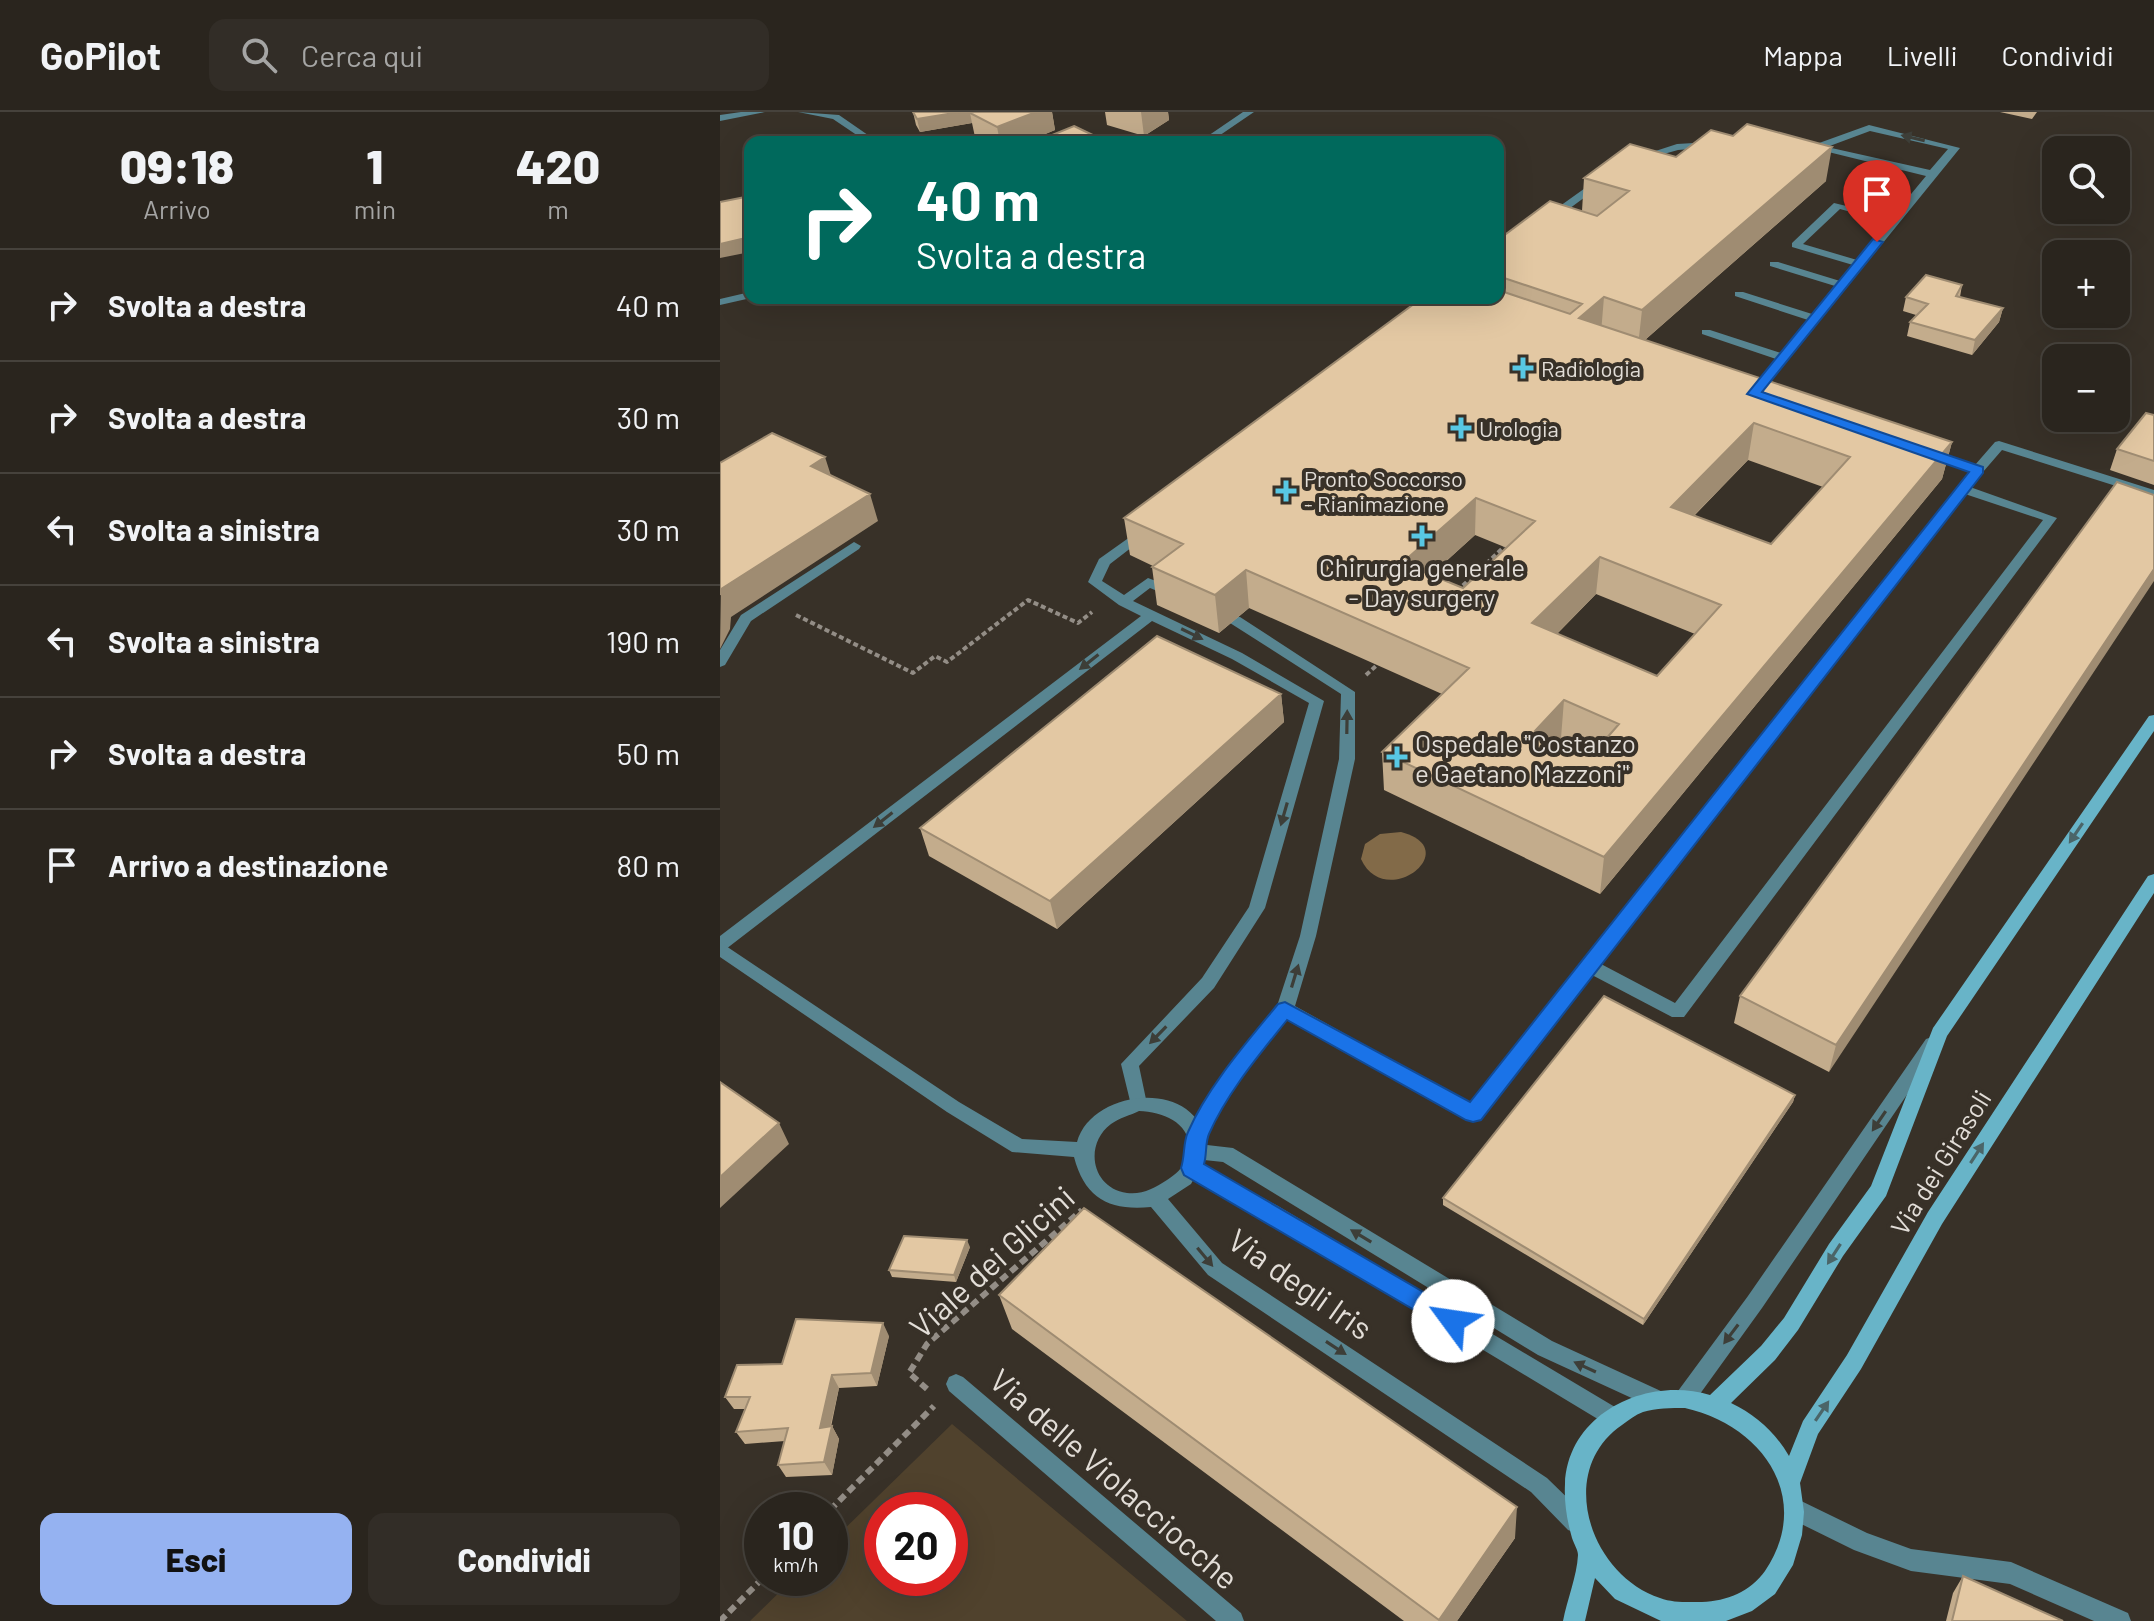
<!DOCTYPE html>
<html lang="it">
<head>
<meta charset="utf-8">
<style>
	body { margin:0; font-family:Barlow,sans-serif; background:#322d27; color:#f1f3f6; height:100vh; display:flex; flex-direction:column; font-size:30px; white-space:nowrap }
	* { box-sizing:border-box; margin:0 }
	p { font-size:26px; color:#a5a5a4 }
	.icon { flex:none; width:44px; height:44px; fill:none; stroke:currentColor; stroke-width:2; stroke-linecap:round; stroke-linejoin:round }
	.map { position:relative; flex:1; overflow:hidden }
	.details { display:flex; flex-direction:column; background:#2a251e; width:720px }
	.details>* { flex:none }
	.guide { position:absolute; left:24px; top:24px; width:760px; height:168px; border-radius:16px; box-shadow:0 8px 32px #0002,0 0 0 2px #46423c; background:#00695c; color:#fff; overflow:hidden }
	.buttons { position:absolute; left:1322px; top:24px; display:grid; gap:16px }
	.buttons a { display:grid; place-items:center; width:88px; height:88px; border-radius:16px; background:#2a251e; box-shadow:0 8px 32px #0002,0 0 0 2px #46423c; font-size:40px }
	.speed { position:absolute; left:24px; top:1380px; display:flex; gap:16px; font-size:40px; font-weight:700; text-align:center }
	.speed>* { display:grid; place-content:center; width:104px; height:104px; border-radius:50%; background:#2a251e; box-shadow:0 8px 32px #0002,0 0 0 2px #46423c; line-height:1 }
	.speed small { font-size:20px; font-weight:400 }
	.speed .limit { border:12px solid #d22; background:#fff; color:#111 }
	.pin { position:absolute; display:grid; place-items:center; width:68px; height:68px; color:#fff; margin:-82px -34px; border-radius:50% 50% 50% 0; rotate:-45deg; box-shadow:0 0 8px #0007 }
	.pin .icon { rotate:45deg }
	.me { position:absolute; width:88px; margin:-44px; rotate:301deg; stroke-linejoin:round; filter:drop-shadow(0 0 6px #0008) }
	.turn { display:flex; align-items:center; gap:28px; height:168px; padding:0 40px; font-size:36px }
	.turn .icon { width:104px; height:104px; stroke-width:2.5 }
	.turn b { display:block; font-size:56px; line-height:68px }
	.eta { display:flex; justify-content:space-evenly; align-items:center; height:136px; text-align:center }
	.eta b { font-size:48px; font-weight:800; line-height:56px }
	.button { display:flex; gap:16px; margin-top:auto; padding:16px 40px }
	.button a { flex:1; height:92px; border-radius:16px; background:#95b2f1; color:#111; font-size:32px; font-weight:800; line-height:92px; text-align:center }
	.button a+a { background:#322d27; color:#f1f3f6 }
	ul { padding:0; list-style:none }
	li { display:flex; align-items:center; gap:24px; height:112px; padding:0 40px; border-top:2px solid #46423c }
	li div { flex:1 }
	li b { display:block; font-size:30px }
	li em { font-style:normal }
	header { display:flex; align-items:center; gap:48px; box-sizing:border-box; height:112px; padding:0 40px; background:#2a251e; border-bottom:2px solid #46423c }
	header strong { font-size:38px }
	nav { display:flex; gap:44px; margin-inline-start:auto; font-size:28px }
	.search { width:560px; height:72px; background:#322d27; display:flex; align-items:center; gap:20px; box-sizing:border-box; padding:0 28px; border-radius:16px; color:#a5a5a4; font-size:30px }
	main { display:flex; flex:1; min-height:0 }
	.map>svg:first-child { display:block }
</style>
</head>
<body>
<header>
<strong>GoPilot</strong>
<div class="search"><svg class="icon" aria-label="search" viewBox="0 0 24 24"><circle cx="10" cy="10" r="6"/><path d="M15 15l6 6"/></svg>Cerca qui</div>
<nav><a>Mappa</a><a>Livelli</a><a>Condividi</a></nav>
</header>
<main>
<section class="details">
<div class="eta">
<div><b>09:18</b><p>Arrivo</p></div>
<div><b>1</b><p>min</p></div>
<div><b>420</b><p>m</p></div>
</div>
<ul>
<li><svg class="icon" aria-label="right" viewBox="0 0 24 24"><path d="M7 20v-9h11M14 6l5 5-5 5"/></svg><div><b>Svolta a destra</b></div><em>40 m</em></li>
<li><svg class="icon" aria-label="right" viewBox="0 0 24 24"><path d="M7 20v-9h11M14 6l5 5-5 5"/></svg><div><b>Svolta a destra</b></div><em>30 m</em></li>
<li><svg class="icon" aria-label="left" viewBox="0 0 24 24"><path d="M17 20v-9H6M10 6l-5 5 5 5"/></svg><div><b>Svolta a sinistra</b></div><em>30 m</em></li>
<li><svg class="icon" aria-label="left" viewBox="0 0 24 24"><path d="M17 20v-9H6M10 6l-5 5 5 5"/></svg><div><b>Svolta a sinistra</b></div><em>190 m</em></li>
<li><svg class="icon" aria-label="right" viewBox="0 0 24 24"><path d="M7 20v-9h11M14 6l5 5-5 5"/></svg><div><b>Svolta a destra</b></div><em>50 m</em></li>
<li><svg class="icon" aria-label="arrive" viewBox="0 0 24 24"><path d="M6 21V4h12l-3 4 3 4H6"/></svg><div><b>Arrivo a destinazione</b></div><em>80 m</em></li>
</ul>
<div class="button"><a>Esci</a><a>Condividi</a></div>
</section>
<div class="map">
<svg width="1434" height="1509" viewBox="0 0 1434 1509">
	<rect width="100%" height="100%" fill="#383128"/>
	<path fill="#50422d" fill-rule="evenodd" d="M232 1312 467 1509H30L74 1466H110V1431ZM162 1398H230V1466H162Z"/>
	<path fill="#826a48" d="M681 720C746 737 665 800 641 747L645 732 660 722Z"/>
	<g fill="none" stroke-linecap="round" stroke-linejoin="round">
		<path stroke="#938d86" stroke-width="4" stroke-dasharray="5 3" stroke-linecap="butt" d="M737 479 784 435
			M76 503 193 561 215 544 227 550 308 488 358 511 372 500
			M646 563 657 553"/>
		<path stroke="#938d86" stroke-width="6" stroke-dasharray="8 5" stroke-linecap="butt" d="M207 1277 189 1261 207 1232 362 1098
			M110 1398 214 1294
			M0 1509 43 1466"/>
		<path fill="#588591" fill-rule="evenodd" d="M1149 13 1240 36 1041 281V286L1030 285V279L1056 247 982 222V218H990L1061 241 1088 208 1015 184V180H1023L1092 202 1115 174 1050 154V150H1058L1120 169 1133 153 1072 135V131L1114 91 1172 105 1206 64 1088 35ZM1150 19 1228 37 1210 58 1107 35ZM1120 97 1167 110 1137 148 1083 132Z
			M990 30 993 31V35L958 38 919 49 914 46 957 32Z
			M875 69 884 71 834 108H826V104Z
			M1279 329 1434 378V386L1282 338 1250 375 1337 406 964 905H952L872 863 759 1007 753 1010 567 907 527 957 482 1029 476 1032 470 1029 467 1024 470 1019 515 947 557 894 580 824 619 647 621 582 510 511 508 508 510 505H520L635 580V647L596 824 575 894 751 992 1250 359 1203 344V338H1211L1255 353 1275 330ZM1245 382 1323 408 955 891 881 852Z
			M424 415 431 419 429 422 390 452 382 469 404 483 428 466 457 477V483H447L430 476 413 489 522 541 604 589 545 796 494 876 419 954 427 992 424 997 418 999 412 997 401 952 482 866 529 795 589 591 512 547 432 509 6 837 0 839V824L421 504 399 493 368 470 379 447Z
			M134 430 141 434 139 437 31 509 5 553 0 555V538L21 503Z
			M1212 925 1218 927 1221 932 1218 937 1042 1196 972 1293 965 1296 958 1293 955 1286 958 1279 1028 1184 1206 927Z
			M472 1048 558 1094 900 1298 903 1305 900 1312 893 1315 886 1312 544 1106 465 1062 463 1056 465 1050Z
			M1075 1386 1147 1421 1191 1437 1291 1450 1408 1501 1411 1509H1374L1290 1472 1191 1459 1134 1438 1067 1405 1064 1397 1067 1389Z"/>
		<path fill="#588591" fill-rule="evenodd" d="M21 0H45L0 9V3Z
			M78 0 119 3 158 30H147L113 7Z
			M523 0H534L490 30H479Z
			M242 22 257 30H218L220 28Z
			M30 180 31 186 0 193V187Z
			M0 830 239 990 302 1027 357 1030C372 976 478 965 487 1033L513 1036 832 1229 943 1280 946 1287 943 1294 936 1297 929 1294 818 1243 503 1050 484 1048 471 1072 448 1087 502 1151 827 1366 864 1402 867 1410 864 1418 856 1421 848 1418 811 1380 488 1163 431 1095C390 1099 365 1087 354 1045L292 1040 227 1000 0 845ZM419 999C446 1000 477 1014 467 1046 463 1056 455 1063 447 1068 435 1076 422 1083 407 1081 371 1076 364 1032 391 1012 399 1006 411 1003 419 999Z
			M236 1262 243 1265 521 1501 524 1509H496L229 1279 226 1272 229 1265Z"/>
		<path fill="#68b4c8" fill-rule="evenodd" d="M1434 603V619L1227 924 1166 1084 1123 1144 1078 1218 1055 1248 1011 1291C1036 1303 1055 1320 1069 1344L1083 1309 1127 1243 1208 1100 1428 764 1434 762V781L1222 1112 1141 1257 1098 1322 1080 1371 1084 1400 1082 1423 1073 1453 1055 1482 1032 1499 1006 1509H941L895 1487 875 1466 865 1509H843C847 1488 857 1464 858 1443 858 1438 854 1432 852 1426 847 1408 844 1391 845 1372 848 1300 928 1264 990 1283L1041 1234 1064 1206 1109 1132 1151 1074 1213 916 1429 604ZM965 1296C1042 1313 1094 1386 1045 1459 1030 1480 1007 1489 982 1490 968 1490 953 1491 940 1486 870 1463 835 1359 902 1313 909 1308 915 1303 923 1300 936 1296 951 1296 965 1296Z"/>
	</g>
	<path fill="#c3ac8c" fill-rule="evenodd" d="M193 0H332L335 18 306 30H264L255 25 252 11 200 20 196 13Z
		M385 0H448L449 8 424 24 387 13Z
		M1280 0H1317L1312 7Z
		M956 45 1106 69 925 228 1232 330 1222 367 880 782 664 678 662 640 722 582 529 496 499 521 437 493 432 455 433 454 410 443 404 406 778 186V128L862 99 864 66ZM1028 348 1103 375 1051 432 974 404ZM755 423 787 436 743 476 711 463ZM876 482 975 522 937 564 837 522ZM841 626 874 640 871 644 838 629Z
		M1242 173 1240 185 1283 196 1279 210 1252 243 1187 224 1190 210 1196 203 1183 199 1186 185Z
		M1434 303V373L1390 358 1397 337Z
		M1397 370 1109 960 1014 911 1020 884Z
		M561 582 564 610 337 817 209 744 200 716Z
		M1075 983 1073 990 923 1213 723 1093V1086Z
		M250 1135 236 1170 172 1165 169 1158Z
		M279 1183 795 1426 737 1509H684L292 1217Z
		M169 1224 157 1274 119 1276 111 1315 112 1314 119 1327 112 1363 66 1365 58 1353 65 1329 25 1332 16 1320 25 1297H14L5 1285 62 1252Z
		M1243 1464 1343 1509H1226L1233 1481Z"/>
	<path fill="#9f8c72" d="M240 0H259L250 1 252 11 200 20 197 7Z
		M316 0H332L335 18 306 30H280L277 15Z
		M421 0H448L449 8 424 24Z
		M1112 35 1106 69 918 234 922 198Z
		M30 125V140L0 146V132Z
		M884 185 881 221 859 206Z
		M1283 196 1279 210 1252 243 1255 228Z
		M1034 311 1028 348 946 432 951 395Z
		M1232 330 1222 367 880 782 884 745Z
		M105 345 114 373 91 354Z
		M150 382 158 409 11 505 10 517 0 537 1 477Z
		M756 386 755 423 683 488 682 451Z
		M880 445 876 482 810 549 812 511Z
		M1434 457V469L1109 960 1116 933Z
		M526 458 529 496 499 521 495 483Z
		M561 582 564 610 337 817 330 789Z
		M844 588 841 626 813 657 815 619Z
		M1075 983 1073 990 923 1213 924 1207Z
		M59 1011 69 1032 0 1096V1065Z
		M247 1128 250 1135 236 1170 234 1163Z
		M163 1211 169 1224 157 1274 151 1261Z
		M112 1263 119 1276 107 1329 100 1316Z
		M112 1314 119 1327 112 1363 104 1350Z
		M797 1395 795 1426 737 1509H719Z"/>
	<path fill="#e3c8a3" stroke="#9f8c72" stroke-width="2" fill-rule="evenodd" d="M193 0H240L197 7Z
		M252 0H316L277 15 250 1Z
		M1027 12 1112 35 922 198 884 185 859 206 1232 330 884 745 662 640 749 556 526 458 495 483 432 455 463 432 404 406 702 186H778V178L850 202 862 192 778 164V128L830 89 877 104 909 79 864 66 910 32 956 45 991 18 1013 24ZM1034 311 1130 345 1051 432 951 395ZM756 386 815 409 743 476 682 451ZM880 445 1001 493 937 564 812 511ZM844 588 899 612 871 644 815 619Z
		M354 14 381 27 373 30H315Z
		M252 26 257 30H238Z
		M30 84V125L0 132V90Z
		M1206 163 1242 173 1236 184 1283 196 1255 228 1190 210 1208 192 1186 185Z
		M1426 301 1434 303V349L1397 337Z
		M52 321 105 345 91 354 150 382 1 477 0 483V351Z
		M1397 370 1434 383V457L1116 933 1020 884Z
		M437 524 561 582 330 789 200 716Z
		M884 884 1075 983 924 1207 723 1086Z
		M0 970 59 1011 0 1065Z
		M364 1096 797 1395 719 1508 279 1183Z
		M184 1124 247 1128 234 1163 169 1158Z
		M76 1207 163 1211 151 1261 112 1263 100 1316 112 1314 104 1350 58 1353 68 1316 16 1320 30 1285H5L17 1253 62 1252Z
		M1243 1464 1343 1509H1232Z"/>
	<defs><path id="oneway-solid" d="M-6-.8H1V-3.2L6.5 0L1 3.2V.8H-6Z" transform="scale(2)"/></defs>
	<g fill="#3d3e38">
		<use href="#oneway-solid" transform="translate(1193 26) rotate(-167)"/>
		<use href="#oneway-solid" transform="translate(472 522) rotate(26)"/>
		<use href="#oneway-solid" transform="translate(369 550) rotate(142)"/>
		<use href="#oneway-solid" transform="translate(627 610) rotate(-89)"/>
		<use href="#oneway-solid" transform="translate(564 702) rotate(106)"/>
		<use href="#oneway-solid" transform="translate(163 708) rotate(142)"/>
		<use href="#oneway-solid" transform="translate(575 864) rotate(-73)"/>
		<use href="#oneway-solid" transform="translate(438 923) rotate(134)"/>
		<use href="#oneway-solid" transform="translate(1159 1009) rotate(124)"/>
		<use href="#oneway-solid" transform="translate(641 1124) rotate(-149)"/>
		<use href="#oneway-solid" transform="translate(485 1145) rotate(50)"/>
		<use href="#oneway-solid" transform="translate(1011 1222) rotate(127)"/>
		<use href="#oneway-solid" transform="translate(616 1236) rotate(33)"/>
		<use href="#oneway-solid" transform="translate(865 1255) rotate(-155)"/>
	</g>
	<g fill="#4b6568">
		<use href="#oneway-solid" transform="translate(1356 721) rotate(124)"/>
		<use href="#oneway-solid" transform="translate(1257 1041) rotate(-57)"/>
		<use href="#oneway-solid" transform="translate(1114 1142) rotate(123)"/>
		<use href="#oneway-solid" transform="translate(1102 1299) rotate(-56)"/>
	</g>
	<path fill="#1a73e8" stroke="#114b97" stroke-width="2" d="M1153 127 1163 130 1042 280 1263 355V361L761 1008 753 1010 746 1008 567 908C539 943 507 981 489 1022 485 1031 487 1042 484 1052L741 1202 744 1209 741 1216 733 1219 725 1216 464 1063 461 1056C465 1044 463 1030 468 1020 488 974 527 930 558 892L565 890 750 990 1249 360 1027 282Z"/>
	<g fill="#58c8e4" stroke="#383128" stroke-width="3">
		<path d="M799 244h8v8h8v8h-8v8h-8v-8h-8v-8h8z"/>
		<path d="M737 304h8v8h8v8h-8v8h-8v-8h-8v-8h8z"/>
		<path d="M562 367h8v8h8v8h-8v8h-8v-8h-8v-8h8z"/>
		<path d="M698 412h8v8h8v8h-8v8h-8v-8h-8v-8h8z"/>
		<path d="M673 633h8v8h8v8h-8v8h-8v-8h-8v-8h8z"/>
	</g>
	<g text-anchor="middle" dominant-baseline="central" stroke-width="8" stroke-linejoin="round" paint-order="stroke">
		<g font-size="22" fill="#e3ded8" stroke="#383128" text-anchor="start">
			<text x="821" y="256">Radiologia</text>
			<text x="759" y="316">Urologia</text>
			<text x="584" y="366">Pronto Soccorso<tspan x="584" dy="25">- Rianimazione</tspan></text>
		</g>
		<g font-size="26" fill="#e3ded8" stroke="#383128">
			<text x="702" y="454">Chirurgia generale<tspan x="702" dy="30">- Day surgery</tspan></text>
			<text x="695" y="630" text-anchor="start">Ospedale "Costanzo<tspan x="695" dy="30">e Gaetano Mazzoni"</tspan></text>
		</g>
		<g font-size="26" fill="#e3ded8" stroke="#383128">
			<text transform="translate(1220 1050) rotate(-58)">Via dei Girasoli</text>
		</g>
		<g font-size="32" fill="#e3ded8" stroke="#383128">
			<text transform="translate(271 1149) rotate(-42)">Viale dei Glicini</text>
			<text transform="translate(581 1171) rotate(35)">Via degli Iris</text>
			<text transform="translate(395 1366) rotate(41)">Via delle Violacciocche</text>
		</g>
	</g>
</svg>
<div class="buttons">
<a><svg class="icon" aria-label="search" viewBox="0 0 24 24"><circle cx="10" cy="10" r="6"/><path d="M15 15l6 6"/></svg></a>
<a>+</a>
<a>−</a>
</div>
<div class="speed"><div>10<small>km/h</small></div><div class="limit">20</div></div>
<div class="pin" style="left:1157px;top:130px;background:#d93025"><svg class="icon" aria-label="arrive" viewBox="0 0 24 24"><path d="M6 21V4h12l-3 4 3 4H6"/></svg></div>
<svg class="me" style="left:733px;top:1209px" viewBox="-20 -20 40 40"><circle r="19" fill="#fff"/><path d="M0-13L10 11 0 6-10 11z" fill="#1a73e8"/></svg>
<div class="guide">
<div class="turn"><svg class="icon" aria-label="right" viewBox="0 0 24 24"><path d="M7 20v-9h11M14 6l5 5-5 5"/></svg><div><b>40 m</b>Svolta a destra</div></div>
</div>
</div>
</main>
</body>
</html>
